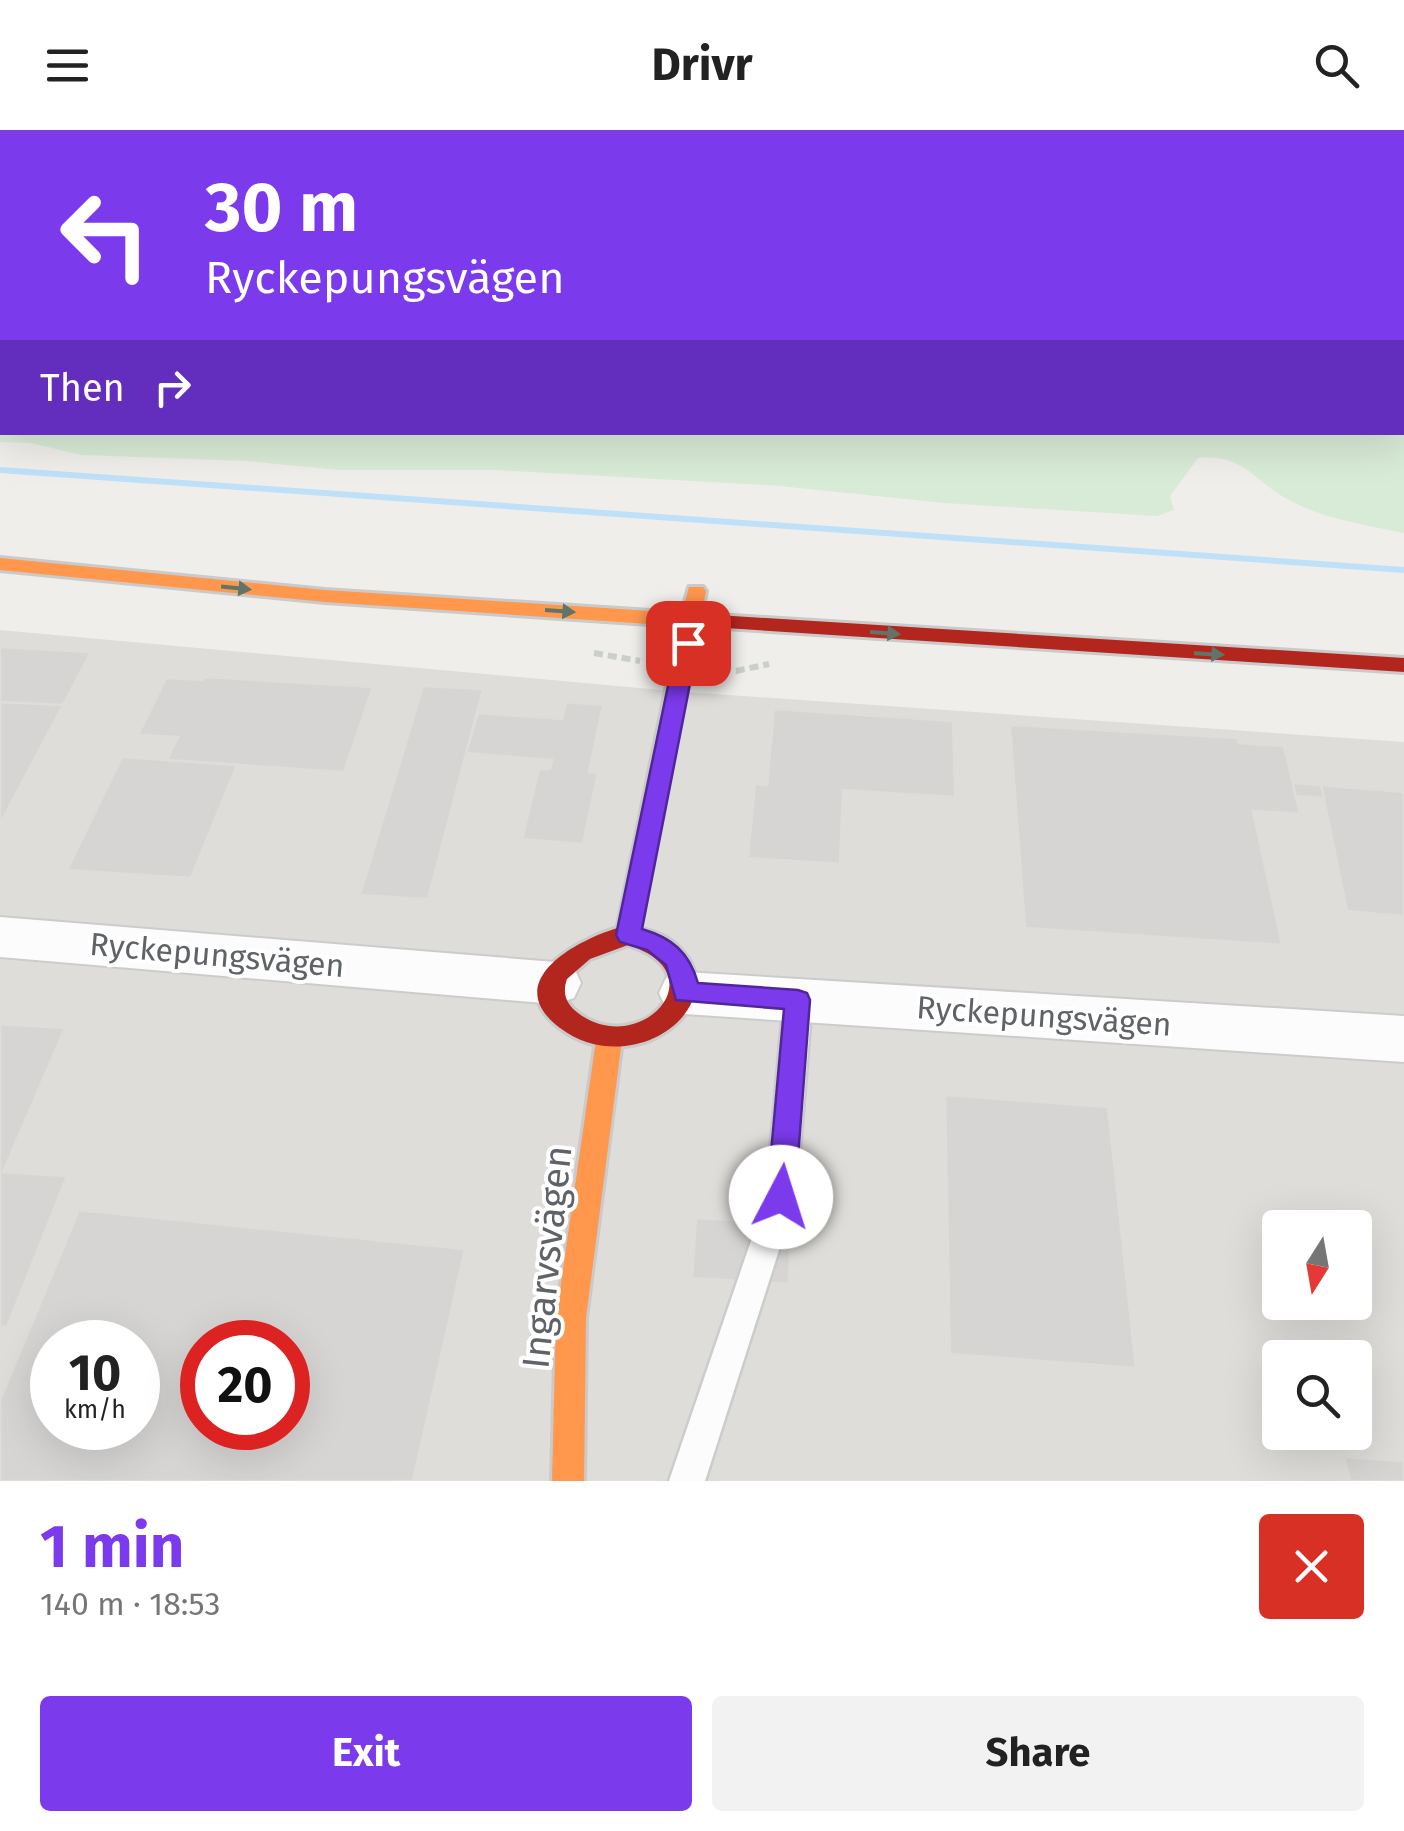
<!DOCTYPE html>
<html lang="en">
<head>
<meta charset="utf-8">
<style>
	body { margin:0; font-family:"Fira Sans",sans-serif; background:#f2f2f2; color:#222; height:100vh; display:flex; flex-direction:column; font-size:38px; white-space:nowrap }
	* { box-sizing:border-box; margin:0 }
	p { font-size:32px; color:#767676 }
	.icon { flex:none; width:55px; height:55px; fill:none; stroke:currentColor; stroke-width:2; stroke-linecap:round; stroke-linejoin:round }
	.map { position:relative; height:1351px; overflow:hidden }
	.sheet { display:flex; flex-direction:column; background:#fff; flex:1 }
	.sheet>* { flex:none }
	.banner { position:absolute; left:0px; top:0px; width:1405px; height:305px; box-shadow:0 10px 40px #0002; background:#7c3aed; color:#fff; overflow:hidden }
	.needle { width:65px; rotate:191deg }
	.tools { position:absolute; left:1262px; top:1080px; display:grid; gap:20px }
	.tools a { display:grid; place-items:center; width:110px; height:110px; border-radius:10px; background:#fff; box-shadow:0 10px 40px #0002; font-size:50px }
	.speed { position:absolute; left:30px; top:1190px; display:flex; gap:20px; font-size:50px; font-weight:700; text-align:center }
	.speed>* { display:grid; place-content:center; width:130px; height:130px; border-radius:50%; background:#fff; box-shadow:0 10px 40px #0002; line-height:1 }
	.speed small { font-size:25px; font-weight:400 }
	.speed .limit { border:15px solid #d22; background:#fff; color:#111 }
	.pin { position:absolute; display:grid; place-items:center; width:85px; height:85px; color:#fff; margin:-42px; border-radius:20px; box-shadow:0 5px 15px #0006 }
	.me { position:absolute; width:110px; margin:-55px; rotate:5deg; stroke-linejoin:round; filter:drop-shadow(0 0 8px #0008) }
	.turn { display:flex; align-items:center; gap:35px; height:210px; padding:0 40px; font-size:45px }
	.turn .icon { width:130px; height:130px; stroke-width:2.5 }
	.turn b { display:block; font-size:70px; line-height:85px }
	.then { display:flex; align-items:center; height:95px; padding:0 40px; background:#0003; gap:20px; font-size:38px }
	.round { display:grid; place-items:center; flex:none; width:105px; height:105px; border-radius:10px; background:#f2f2f2 }
	.head { display:flex; align-items:center; justify-content:space-between; height:170px; padding:0 40px }
	h1 { font-size:60px; font-weight:700; line-height:75px; color:#7c3aed }
	.primary-button { display:flex; gap:20px; margin-top:auto; padding:20px 40px }
	.primary-button a { flex:1; height:115px; border-radius:10px; background:#7c3aed; color:#fff; font-size:40px; font-weight:700; line-height:115px; text-align:center }
	.primary-button a+a { background:#f2f2f2; color:#222 }
	header { display:flex; justify-content:space-between; align-items:center; height:130px; padding:0 40px; background:#fff; font-size:45px; font-weight:700 }
	.map>svg:first-child { display:block }
</style>
</head>
<body>
<header><svg class="icon" aria-label="menu" viewBox="0 0 24 24"><path d="M4 6h16M4 12h16M4 18h16"/></svg>Drivr<svg class="icon" aria-label="search" viewBox="0 0 24 24"><circle cx="10" cy="10" r="6"/><path d="M15 15l6 6"/></svg></header>
<div class="map">
<svg width="1404" height="1351" viewBox="0 0 1404 1351">
	<rect width="100%" height="100%" fill="#efeeea"/>
	<path fill="#dfddda" fill-rule="evenodd" d="M0 500 672 561 1404 612V1351H0ZM1280 1098H1355V1172H1280ZM52 1212H138V1298H52ZM202 1212H288V1298H202ZM1280 1228H1355V1302H1280Z"/>
	<path fill="#d8ebd6" fill-rule="evenodd" d="M0 0H1404V403C1365 395 1324 389 1289 370 1253 351 1245 324 1198 328L1170 366 1174 380 1157 386 944 373 780 356 496 340H340L246 331 82 325 30 313 0 312ZM2 2H1402V302H2Z"/>
	<g fill="none" stroke-linecap="round" stroke-linejoin="round">
		<path fill="#bfe0f9" fill-rule="evenodd" d="M0 337 1404 437V443L0 343Z"/>
	</g>
	<path fill="#d6d5d3" stroke="#deddd9" stroke-width="2.5" fill-rule="evenodd" d="M0 517 91 522 63 575 0 572Z
		M205 547 373 557 344 642 167 630 178 607 138 605 166 548 203 550Z
		M423 556 483 559 428 769 360 765Z
		M0 572 63 575 0 694Z
		M566 572 603 575 589 642 598 643 583 714 522 709 539 639H550L552 630 466 623 478 583 562 589Z
		M774 579 953 591 955 667 843 660 840 734 748 728 755 654 767 655Z
		M1010 595 1237 608 1239 613 1284 616 1300 684 1253 681 1282 815 1025 798Z
		M122 627 237 635 191 748 67 740Z
		M1293 653 1321 655 1324 668 1295 666Z
		M1321 655 1404 662V786L1347 781Z
		M0 894 65 898 3 1042 67 1046 7 1197H0Z
		M945 965 1108 977 1136 1238 950 1224Z
		M79 1080 465 1119 413 1351H0V1270ZM52 1212H138V1298H52ZM202 1212H288V1298H202Z
		M696 1088 791 1093 789 1154 692 1148Z
		M1344 1327 1404 1331V1351H1350Z"/>
	<g fill="none" stroke-linecap="round" stroke-linejoin="round">
		<defs>
			<path id="lane" d="M798 859 808 862 812 870 796 1067 705 1351H669L766 1067 784 870 788 862Z"/>
			<path id="street" d="M0 787 555 832 574 838 581 853 574 868 555 874 0 827Z
				M685 842 1404 886V932L685 884 666 878 659 863 666 848Z"/>
			<path id="slow" d="M0 428 325 460 682 483 689 457H703L706 461 637 812H619L616 805 679 496 325 472 0 440Z
				M609 899 618 902 622 910 586 1188 584 1351H552L556 1188 596 910 600 902Z"/>
			<path id="jam" d="M685 483 1404 528V542L678 495 675 490 678 485Z
				M628 795C642 800 660 802 671 811 745 868 636 955 560 898 495 849 586 805 628 795ZM628 815C720 844 639 929 578 883 566 874 562 863 567 849L590 829Z"/>
		</defs>
		<use href="#lane" stroke="#cbcccc" stroke-width="5"/>
		<use href="#street" stroke="#cbcccc" stroke-width="4"/>
		<use href="#slow" stroke="#cacacb" stroke-width="6"/>
		<use href="#jam" stroke="#cacacb" stroke-width="6"/>
		<path stroke="#cacfcc" stroke-width="6" stroke-dasharray="9 5" stroke-linecap="butt" d="M594 523 640 531
			M722 539 736 541 769 534"/>
		<use href="#lane" fill="#fdfcfc" fill-rule="evenodd"/>
		<use href="#street" fill="#fdfcfc" fill-rule="evenodd"/>
		<use href="#slow" fill="#ff974d" fill-rule="evenodd"/>
		<use href="#jam" fill="#b3261e" fill-rule="evenodd"/>
	</g>
	<defs><path id="oneway-solid" d="M-6-.8H1V-3.2L6.5 0L1 3.2V.8H-6Z" transform="scale(2.5)"/></defs>
	<g fill="#607468">
		<use href="#oneway-solid" transform="translate(236 458) rotate(6)"/>
		<use href="#oneway-solid" transform="translate(560 481) rotate(4)"/>
		<use href="#oneway-solid" transform="translate(885 503) rotate(4)"/>
		<use href="#oneway-solid" transform="translate(1209 524) rotate(3)"/>
	</g>
	<path fill="#7c3aed" stroke="#51269a" stroke-width="2.5" d="M688 506 698 513 642 799C672 808 689 822 698 853L798 860 807 863 810 870 795 1067 791 1076 781 1079 771 1076 767 1067 784 879 676 870 666 835 647 820 620 812 616 805 677 513Z"/>
	<g text-anchor="middle" dominant-baseline="central" stroke-width="8" stroke-linejoin="round" paint-order="stroke">
		<g font-size="32" fill="#5f6368" stroke="#fff">
			<text transform="translate(217 825) rotate(5)">Ryckepungsvägen</text>
			<text transform="translate(1044 886) rotate(4)">Ryckepungsvägen</text>
		</g>
		<g font-size="38" fill="#5f6368" stroke="#fff">
			<text transform="translate(547 1127) rotate(-84)">Ingarvsvägen</text>
		</g>
	</g>
</svg>
<div class="tools">
<a><svg class="needle" viewBox="-14 -14 28 28"><path d="M0-13l5 13h-10z" fill="#e53935"/><path d="M0 13l5-13h-10z" fill="#767676"/></svg></a>
<a><svg class="icon" aria-label="search" viewBox="0 0 24 24"><circle cx="10" cy="10" r="6"/><path d="M15 15l6 6"/></svg></a>
</div>
<div class="speed"><div>10<small>km/h</small></div><div class="limit">20</div></div>
<div class="pin" style="left:688px;top:513px;background:#d93025"><svg class="icon" aria-label="arrive" viewBox="0 0 24 24"><path d="M6 21V4h12l-3 4 3 4H6"/></svg></div>
<svg class="me" style="left:781px;top:1067px" viewBox="-20 -20 40 40"><circle r="19" fill="#fff"/><path d="M0-13L10 11 0 6-10 11z" fill="#7c3aed"/></svg>
<div class="banner">
<div class="turn"><svg class="icon" aria-label="left" viewBox="0 0 24 24"><path d="M17 20v-9H6M10 6l-5 5 5 5"/></svg><div><b>30 m</b>Ryckepungsvägen</div></div>
<div class="then">Then<svg class="icon" aria-label="right" viewBox="0 0 24 24"><path d="M7 20v-9h11M14 6l5 5-5 5"/></svg></div>
</div>
</div>
<section class="sheet">
<div class="head"><div><h1>1 min</h1><p>140 m · 18:53</p></div><a class="round" style="background:#d93025;color:#fff"><svg class="icon" aria-label="close" viewBox="0 0 24 24"><path d="M6 6l12 12M18 6L6 18"/></svg></a></div>
<div class="primary-button"><a>Exit</a><a>Share</a></div>
</section>
</body>
</html>
